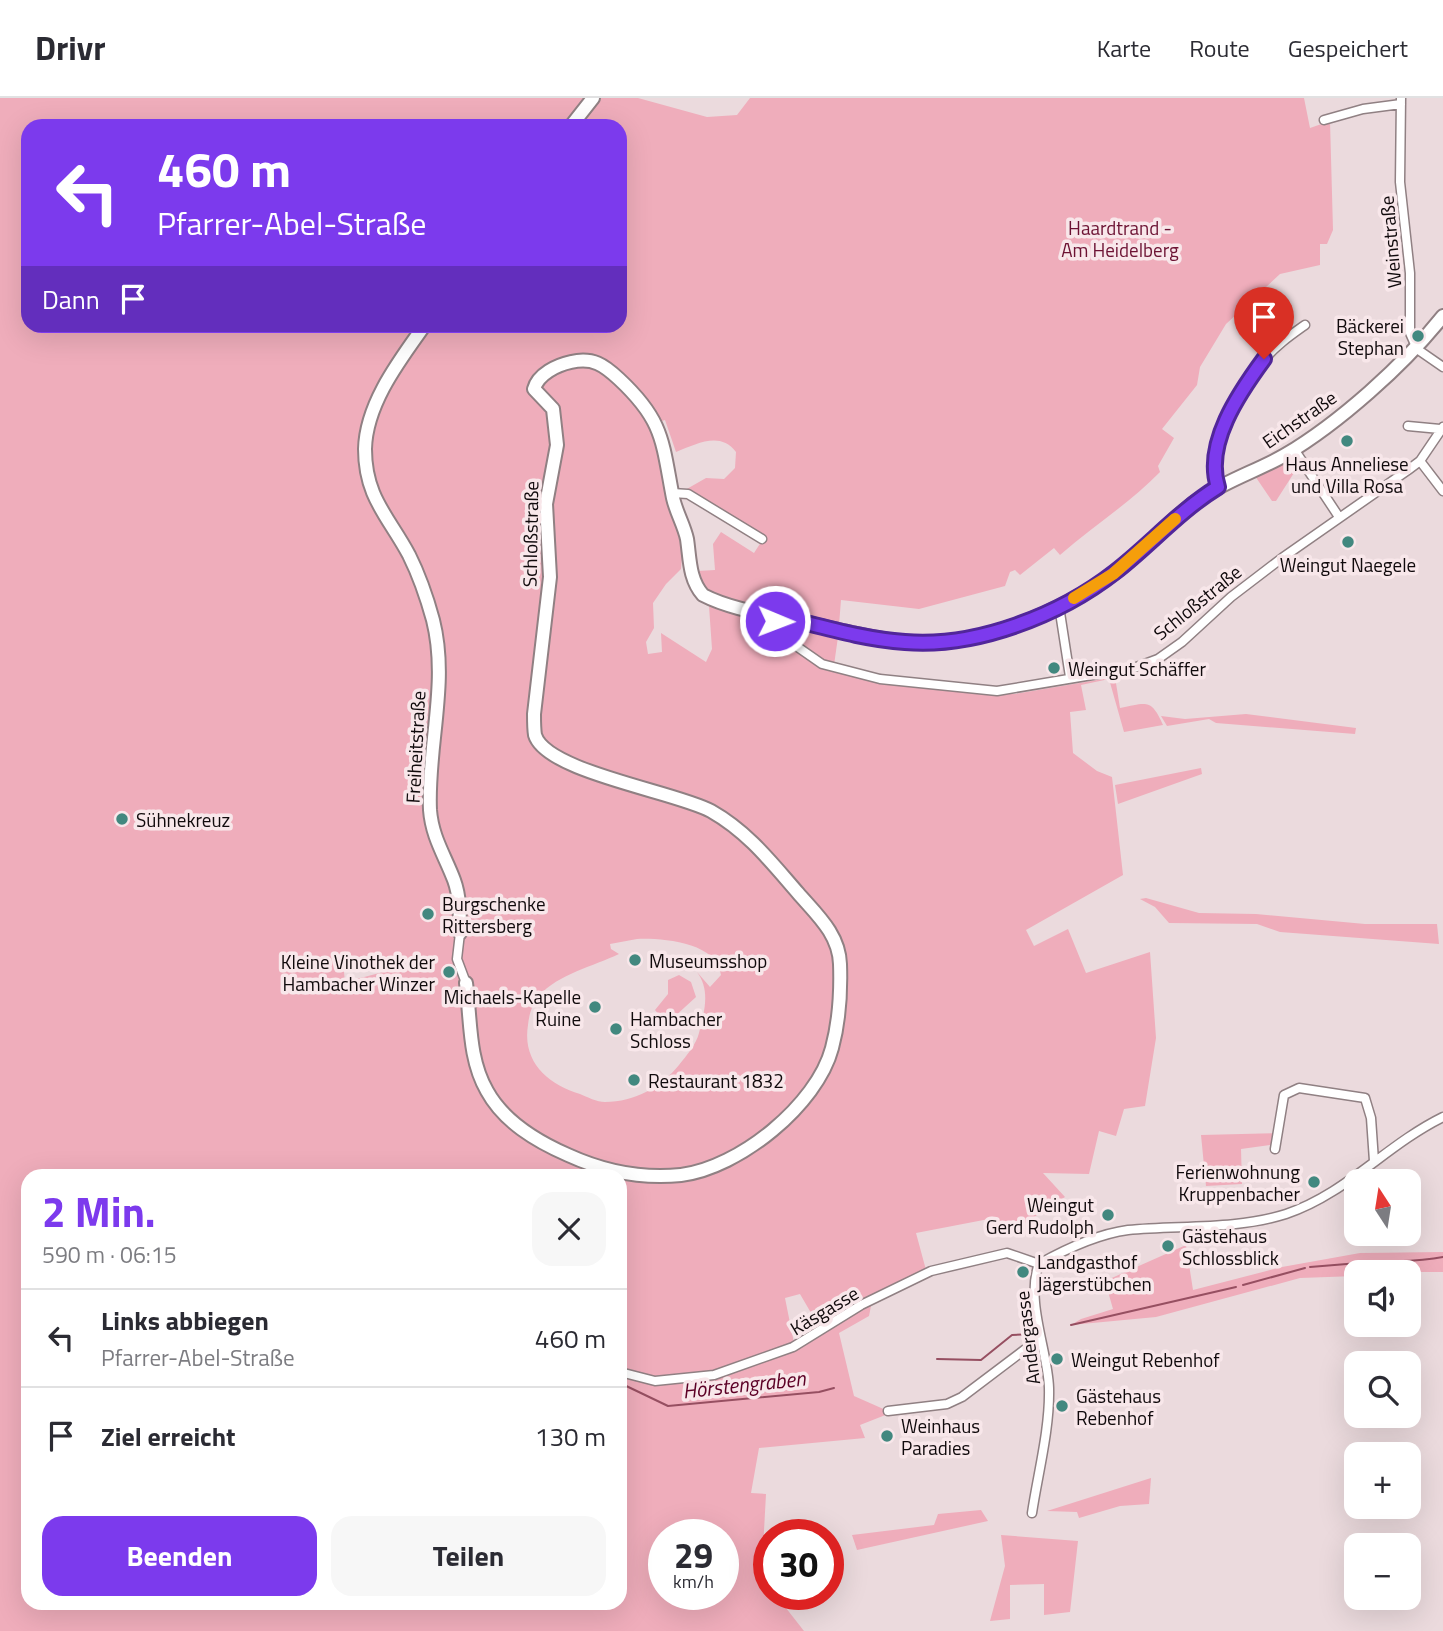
<!DOCTYPE html>
<html lang="de">
<head>
<meta charset="utf-8">
<style>
	body { margin:0; font-family:"Titillium Web",sans-serif; background:#f7f7f7; color:#2b2b33; height:100vh; display:flex; flex-direction:column; font-size:26px; white-space:nowrap }
	* { box-sizing:border-box; margin:0 }
	p { font-size:23px; color:#7c7c81 }
	.icon { flex:none; width:38px; height:38px; fill:none; stroke:currentColor; stroke-width:2; stroke-linecap:round; stroke-linejoin:round }
	.map { position:relative; flex:1; overflow:hidden }
	.sheet { position:absolute; left:21px; top:1071px; width:606px; height:441px; display:flex; flex-direction:column; background:#fff; border-radius:21px; box-shadow:0 7px 28px #0002 }
	.sheet>* { flex:none }
	.guide { position:absolute; left:21px; top:21px; width:606px; height:214px; border-radius:21px; box-shadow:0 7px 28px #0002; background:#7c3aed; color:#fff; overflow:hidden }
	.needle { width:46px; rotate:348deg }
	.tools { position:absolute; left:1344px; top:1071px; display:grid; gap:14px }
	.tools a { display:grid; place-items:center; width:77px; height:77px; border-radius:14px; background:#fff; box-shadow:0 7px 28px #0002; font-size:35px }
	.speed { position:absolute; left:648px; top:1421px; display:flex; gap:14px; font-size:35px; font-weight:700; text-align:center }
	.speed>* { display:grid; place-content:center; width:91px; height:91px; border-radius:50%; background:#fff; box-shadow:0 7px 28px #0002; line-height:1 }
	.speed small { font-size:18px; font-weight:400 }
	.speed .limit { border:10px solid #d22; background:#fff; color:#111 }
	.pin { position:absolute; display:grid; place-items:center; width:60px; height:60px; color:#fff; margin:-72px -30px; border-radius:50% 50% 50% 0; rotate:-45deg; box-shadow:0 0 7px #0007 }
	.pin .icon { rotate:45deg }
	.me { position:absolute; width:77px; margin:-38px; rotate:91deg; stroke-linejoin:round; filter:drop-shadow(0 0 5px #0008) }
	.turn { display:flex; align-items:center; gap:24px; height:147px; padding:0 21px; font-size:32px }
	.turn .icon { width:91px; height:91px; stroke-width:2.5 }
	.turn b { display:block; font-size:49px; line-height:60px }
	.then { display:flex; align-items:center; height:66px; padding:0 21px; background:#0003; gap:14px; font-size:26px }
	.round { display:grid; place-items:center; flex:none; width:74px; height:74px; border-radius:21px; background:#f7f7f7 }
	.summary { display:flex; align-items:center; justify-content:space-between; height:119px; padding:0 21px }
	h1 { font-size:42px; font-weight:700; line-height:52px; color:#7c3aed }
	.cta { display:flex; gap:14px; margin-top:auto; padding:14px 21px }
	.cta a { flex:1; height:80px; border-radius:21px; background:#7c3aed; color:#fff; font-size:28px; font-weight:700; line-height:80px; text-align:center }
	.cta a+a { background:#f7f7f7; color:#2b2b33 }
	ul { padding:0; list-style:none }
	li { display:flex; align-items:center; gap:21px; height:98px; padding:0 21px; border-top:2px solid #e1e1e2 }
	li div { flex:1 }
	li b { display:block; font-size:26px }
	li em { font-style:normal }
	header { display:flex; align-items:center; gap:42px; box-sizing:border-box; height:98px; padding:0 35px; background:#fff; border-bottom:2px solid #e1e1e2 }
	header strong { font-size:33px }
	nav { display:flex; gap:38px; margin-inline-start:auto; font-size:24px }
	.map>svg:first-child { display:block }
</style>
</head>
<body>
<header>
<strong>Drivr</strong>
<nav><a>Karte</a><a>Route</a><a>Gespeichert</a></nav>
</header>
<div class="map">
<svg width="1443" height="1533" viewBox="0 0 1443 1533">
	<rect width="100%" height="100%" fill="#ebdadd"/>
	<path fill="#efadbb" fill-rule="evenodd" d="M0 0H638L707 19 737 17 750 0H1304L1310 30 1330 23 1333 132 1327 146H1320V167L1280 176 1226 226 1200 269 1197 287 1162 331 1174 340 1158 368 1160 374C1130 405 1093 428 1060 457L1054 450 1020 477 1015 472 1010 474 1005 488 919 511 841 502 839 527C799 518 749 514 712 495 703 490 700 482 697 473L715 472 713 446 721 434 754 455 765 438 685 392 706 380 724 381 735 370 736 354C720 333 697 346 676 354L665 322 652 326 683 447 681 471 666 486 653 505 654 530 646 544 648 556 662 554 661 535 706 564 712 551 709 508 766 524 777 542 781 541 784 526 838 539 833 574 879 584 1015 596 1115 579 1120 610C1147 605 1151 600 1163 627L1124 634 1109 581 1081 587 1086 612 1070 614 1073 655 1097 673 1112 679 1123 777 1026 832 1034 848 1068 831 1086 875 1150 854 1156 940 1145 1008 1124 1011 1116 1038 1099 1033 1089 1076 1043 1075 1065 1099 1011 1134 994 1120 916 1135 926 1172 856 1208 846 1202 814 1220 800 1196 785 1200 794 1245 712 1280C771 1264 819 1234 872 1203L869 1218 839 1235 854 1298 888 1313V1316L860 1327 865 1340 759 1350 751 1395 766 1396 763 1451 768 1452V1496H775L804 1533H0ZM28 28H620V228H28ZM637 841C662 840 717 844 721 877L710 889 697 874C711 893 704 914 699 935 696 947 686 958 679 967 661 989 635 1004 605 1004 597 1004 587 999 580 996 548 986 522 964 528 927 529 917 532 906 539 898 558 876 594 868 619 856L611 851 610 846ZM413 860 414 866 345 884 344 874ZM28 1078H620V1505H28ZM663 1437H723V1496H663Z
		M1293 359 1299 367 1276 403H1272L1255 378Z
		M1246 616 1356 630 1355 636 1216 625 1209 621 1167 628 1161 618 1185 621Z
		M1201 670 1202 676 1118 706 1115 687Z
		M1146 800 1199 815 1256 816 1365 826H1437L1439 846 1280 834 1257 826 1169 825 1155 809 1140 801Z
		M679 877 691 884 696 899 673 920 668 916 661 919 655 912 668 896V882Z
		M1277 1035 1276 1050 1270 1047 1241 1051 1242 1086 1206 1088 1201 1037Z
		M1186 1147 1193 1192 1282 1169 1360 1155 1443 1154V1174H1356V1178L1300 1180 1156 1219 1071 1227 1081 1221 1113 1211 1105 1183Z
		M1151 1380 1149 1406 1120 1408 1079 1420 1077 1414 1047 1413Z
		M981 1412 988 1423 857 1452 852 1437 934 1427 938 1416Z
		M1001 1437 1078 1443 1070 1514 1044 1517V1486L1010 1487V1521L990 1523 1005 1468Z"/>
	<g fill="none" stroke-linecap="round" stroke-linejoin="round">
		<path stroke="#964f61" stroke-width="2" d="M1364 1165C1392 1162 1415 1165 1443 1159
			M1310 1169 1359 1165
			M1243 1187 1305 1170
			M1071 1227 1236 1189
			M937 1261 981 1262 1012 1237 1034 1236
			M620 1285 668 1308 819 1294 834 1290"/>
		<defs>
			<path id="street" d="M1401 0 1400 84 1410 175V235L1417 251 1443 269
				M1324 22 1363 11 1401 6
				M1408 328 1440 331
				M1294 351 1339 419
				M1420 363 1443 393
				M1218 389C1204 348 1238 293 1264 262 1275 248 1291 237 1305 227
				M672 395 688 396 762 441
				M1059 508 1070 579
				M774 517 789 543 822 566 880 581 997 593 1134 570 1158 561 1182 544 1231 499 1282 460 1408 372 1420 363 1443 329
				M460 835 457 861 466 885
				M1275 1051 1284 997 1299 990 1365 1000 1371 1020 1374 1063
				M620 1274 655 1283 714 1277 793 1249 861 1207 931 1173 1007 1155 1039 1166
				M888 1313 947 1306 962 1299 1040 1240
				M1032 1415C1038 1375 1050 1331 1049 1290 1048 1253 1025 1203 1039 1166 1064 1152 1098 1136 1128 1132 1180 1127 1235 1132 1286 1116 1346 1096 1386 1047 1443 1019"/>
			<path id="secondary" d="M571 28 593 0
				M424 228C399 263 366 306 365 351 365 399 388 418 409 457 419 477 427 500 433 522 449 585 427 649 430 712 432 739 445 758 454 782 460 798 460 818 460 835
				M466 885C471 921 468 960 487 993 504 1024 536 1043 568 1057 603 1073 642 1081 681 1077 739 1070 817 1007 832 950 839 924 841 894 840 866 839 836 817 817 798 795 771 764 748 734 711 713 677 694 546 674 535 637 534 631 534 623 534 616L550 479 546 406 557 347 553 311 534 291C538 276 557 267 571 264 593 259 604 267 619 281 664 323 662 343 673 400 676 414 684 427 687 441 690 461 689 481 703 497 732 512 768 516 800 523 834 531 869 540 904 544 975 551 1055 517 1112 477 1145 453 1170 420 1204 398 1230 381 1259 372 1285 357 1339 325 1404 267 1443 218"/>
		</defs>
		<use href="#street" stroke="#908083" stroke-width="11"/>
		<use href="#secondary" stroke="#908083" stroke-width="16"/>
		<use href="#street" stroke="#fff" stroke-width="8"/>
		<use href="#secondary" stroke="#fff" stroke-width="12"/>
	</g>
	<g fill="none" stroke-linecap="round" stroke-linejoin="round">
		<defs>
			<path id="route" d="M775 523 774 517C817 527 861 541 905 544 976 550 1060 517 1115 474 1150 447 1179 413 1218 389 1204 346 1239 295 1264 261"/>
		</defs>
		<use href="#route" stroke="#51269a" stroke-width="18"/>
		<use href="#route" stroke="#7c3aed" stroke-width="12"/>
		<path stroke="#f59e0b" stroke-width="12" d="M1074 500 1113 476 1175 421"/>
	</g>
	<g fill="#42887f" stroke="#f8e7ea" stroke-width="2.5">
		<circle cx="1418" cy="238" r="7"/>
		<circle cx="1347" cy="343" r="7"/>
		<circle cx="1348" cy="444" r="7"/>
		<circle cx="1054" cy="570" r="7"/>
		<circle cx="122" cy="721" r="7"/>
		<circle cx="428" cy="816" r="7"/>
		<circle cx="635" cy="862" r="7"/>
		<circle cx="449" cy="874" r="7"/>
		<circle cx="595" cy="909" r="7"/>
		<circle cx="616" cy="931" r="7"/>
		<circle cx="634" cy="982" r="7"/>
		<circle cx="1314" cy="1084" r="7"/>
		<circle cx="1108" cy="1117" r="7"/>
		<circle cx="1168" cy="1148" r="7"/>
		<circle cx="1023" cy="1174" r="7"/>
		<circle cx="1057" cy="1261" r="7"/>
		<circle cx="1062" cy="1308" r="7"/>
		<circle cx="887" cy="1338" r="7"/>
	</g>
	<g text-anchor="middle" dominant-baseline="central" stroke-width="7" stroke-linejoin="round" paint-order="stroke">
		<g font-size="19" fill="#6c1233" stroke="#f8e7ea">
			<text x="1120" y="129">Haardtrand -<tspan x="1120" dy="22">Am Heidelberg</tspan></text>
		</g>
		<g font-size="19" fill="#100a0c" stroke="#f8e7ea">
			<text transform="translate(1390 144) rotate(-95)">Weinstraße</text>
			<text transform="translate(1299 321) rotate(-35)">Eichstraße</text>
			<text transform="translate(530 436) rotate(-89)">Schloßstraße</text>
			<text transform="translate(1197 504) rotate(-39)">Schloßstraße</text>
			<text transform="translate(415 649) rotate(-87)">Freiheitstraße</text>
			<text transform="translate(824 1212) rotate(-31)">Käsgasse</text>
			<text transform="translate(1027 1240) rotate(-97)">Andergasse</text>
		</g>
		<g font-size="19" fill="#100a0c" stroke="#f8e7ea" text-anchor="start">
			<text x="1404" y="227" text-anchor="end">Bäckerei<tspan x="1404" dy="22">Stephan</tspan></text>
			<text x="1347" y="365" text-anchor="middle">Haus Anneliese<tspan x="1347" dy="22">und Villa Rosa</tspan></text>
			<text x="1348" y="466" text-anchor="middle">Weingut Naegele</text>
			<text x="1068" y="570">Weingut Schäffer</text>
			<text x="136" y="721">Sühnekreuz</text>
			<text x="442" y="805">Burgschenke<tspan x="442" dy="22">Rittersberg</tspan></text>
			<text x="649" y="862">Museumsshop</text>
			<text x="435" y="863" text-anchor="end">Kleine Vinothek der<tspan x="435" dy="22">Hambacher Winzer</tspan></text>
			<text x="581" y="898" text-anchor="end">Michaels-Kapelle<tspan x="581" dy="22">Ruine</tspan></text>
			<text x="630" y="920">Hambacher<tspan x="630" dy="22">Schloss</tspan></text>
			<text x="648" y="982">Restaurant 1832</text>
			<text x="1300" y="1073" text-anchor="end">Ferienwohnung<tspan x="1300" dy="22">Kruppenbacher</tspan></text>
			<text x="1094" y="1106" text-anchor="end">Weingut<tspan x="1094" dy="22">Gerd Rudolph</tspan></text>
			<text x="1182" y="1137">Gästehaus<tspan x="1182" dy="22">Schlossblick</tspan></text>
			<text x="1037" y="1163">Landgasthof<tspan x="1037" dy="22">Jägerstübchen</tspan></text>
			<text x="1071" y="1261">Weingut Rebenhof</text>
			<text x="1076" y="1297">Gästehaus<tspan x="1076" dy="22">Rebenhof</tspan></text>
			<text x="901" y="1327">Weinhaus<tspan x="901" dy="22">Paradies</tspan></text>
		</g>
		<g font-size="21" font-style="italic" fill="#5c0026" stroke="#f8e7ea">
			<text transform="translate(744 1286) rotate(-6)">Hörstengraben</text>
		</g>
	</g>
</svg>
<div class="tools">
<a><svg class="needle" viewBox="-14 -14 28 28"><path d="M0-13l5 13h-10z" fill="#e53935"/><path d="M0 13l5-13h-10z" fill="#7c7c81"/></svg></a>
<a><svg class="icon" aria-label="sound" viewBox="0 0 24 24"><path d="M4 9h4l5-4v14l-5-4H4zM17 9q2 3 0 6"/></svg></a>
<a><svg class="icon" aria-label="search" viewBox="0 0 24 24"><circle cx="10" cy="10" r="6"/><path d="M15 15l6 6"/></svg></a>
<a>+</a>
<a>−</a>
</div>
<div class="speed"><div>29<small>km/h</small></div><div class="limit">30</div></div>
<div class="pin" style="left:1264px;top:261px;background:#d93025"><svg class="icon" aria-label="arrive" viewBox="0 0 24 24"><path d="M6 21V4h12l-3 4 3 4H6"/></svg></div>
<svg class="me" style="left:775px;top:523px" viewBox="-20 -20 40 40"><circle r="17" fill="#7c3aed" stroke="#fff" stroke-width="3"/><path d="M0-11L8 9 0 5-8 9z" fill="#fff"/></svg>
<div class="guide">
<div class="turn"><svg class="icon" aria-label="left" viewBox="0 0 24 24"><path d="M17 20v-9H6M10 6l-5 5 5 5"/></svg><div><b>460 m</b>Pfarrer-Abel-Straße</div></div>
<div class="then">Dann<svg class="icon" aria-label="arrive" viewBox="0 0 24 24"><path d="M6 21V4h12l-3 4 3 4H6"/></svg></div>
</div>
<section class="sheet">
<div class="summary"><div><h1>2 Min.</h1><p>590 m · 06:15</p></div><a class="round"><svg class="icon" aria-label="close" viewBox="0 0 24 24"><path d="M6 6l12 12M18 6L6 18"/></svg></a></div>
<ul>
<li><svg class="icon" aria-label="left" viewBox="0 0 24 24"><path d="M17 20v-9H6M10 6l-5 5 5 5"/></svg><div><b>Links abbiegen</b><p>Pfarrer-Abel-Straße</p></div><em>460 m</em></li>
<li><svg class="icon" aria-label="arrive" viewBox="0 0 24 24"><path d="M6 21V4h12l-3 4 3 4H6"/></svg><div><b>Ziel erreicht</b></div><em>130 m</em></li>
</ul>
<div class="cta"><a>Beenden</a><a>Teilen</a></div>
</section>
</div>
</body>
</html>
